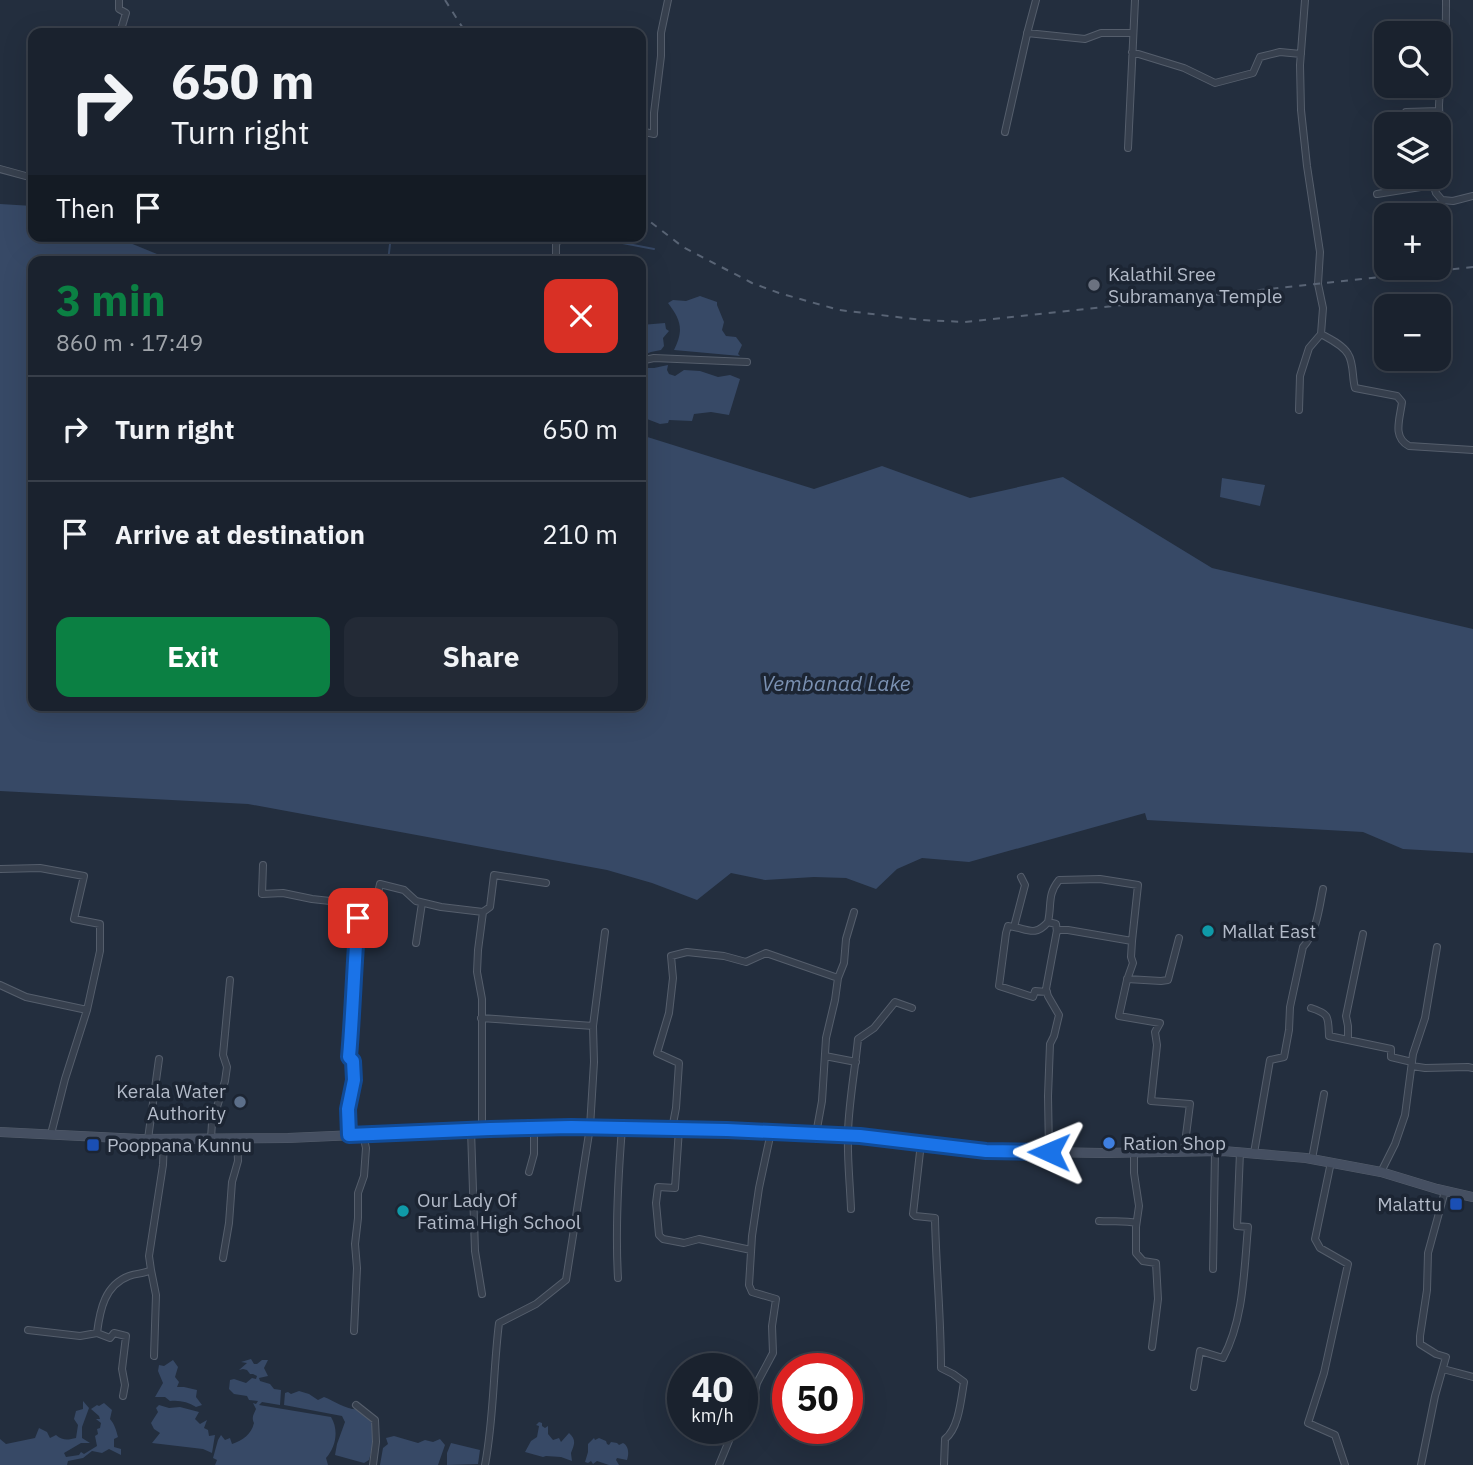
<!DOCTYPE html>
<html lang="en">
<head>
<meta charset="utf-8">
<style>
	body { margin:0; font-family:"IBM Plex Sans",sans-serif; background:#232a36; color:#f1f3f6; height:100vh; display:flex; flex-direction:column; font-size:26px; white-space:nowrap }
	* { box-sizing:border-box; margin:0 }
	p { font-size:23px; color:#9fa4aa }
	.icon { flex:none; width:38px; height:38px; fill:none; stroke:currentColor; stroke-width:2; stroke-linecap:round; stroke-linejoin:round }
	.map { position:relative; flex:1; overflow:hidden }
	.panel { position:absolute; left:28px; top:256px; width:618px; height:455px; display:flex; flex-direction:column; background:#1a222e; border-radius:14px; box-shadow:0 7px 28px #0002,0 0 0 2px #383f4a }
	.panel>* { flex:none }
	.guide { position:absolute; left:28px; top:28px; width:618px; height:214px; border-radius:14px; box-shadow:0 7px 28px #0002,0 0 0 2px #383f4a; background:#1a222e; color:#f1f3f6; overflow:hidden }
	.fabs { position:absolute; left:1374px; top:21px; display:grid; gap:14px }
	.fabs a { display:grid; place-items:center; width:77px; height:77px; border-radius:14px; background:#1a222e; box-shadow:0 7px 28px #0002,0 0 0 2px #383f4a; font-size:35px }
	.speed { position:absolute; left:667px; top:1353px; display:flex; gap:14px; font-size:35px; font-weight:700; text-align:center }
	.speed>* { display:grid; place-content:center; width:91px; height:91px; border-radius:50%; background:#1a222e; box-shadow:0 7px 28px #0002,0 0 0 2px #383f4a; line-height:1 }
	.speed small { font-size:18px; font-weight:400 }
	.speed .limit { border:10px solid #d22; background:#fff; color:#111 }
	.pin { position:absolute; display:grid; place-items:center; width:60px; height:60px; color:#fff; margin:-30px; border-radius:14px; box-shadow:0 4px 10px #0006 }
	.me { position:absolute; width:77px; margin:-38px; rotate:271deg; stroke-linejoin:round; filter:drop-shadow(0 0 5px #0008) }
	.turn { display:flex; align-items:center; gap:24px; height:147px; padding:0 28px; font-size:32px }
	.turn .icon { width:91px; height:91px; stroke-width:2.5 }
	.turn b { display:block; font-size:49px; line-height:60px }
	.then { display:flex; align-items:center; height:66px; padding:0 28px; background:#0003; gap:14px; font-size:26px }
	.round { display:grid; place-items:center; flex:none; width:74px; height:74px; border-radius:14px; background:#232a36 }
	.overview { display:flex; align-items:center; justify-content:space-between; height:119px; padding:0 28px }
	h1 { font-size:42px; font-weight:800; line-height:52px; color:#0b8043 }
	.button { display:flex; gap:14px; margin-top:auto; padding:14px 28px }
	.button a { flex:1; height:80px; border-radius:14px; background:#0b8043; color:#fff; font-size:28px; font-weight:800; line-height:80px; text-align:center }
	.button a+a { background:#232a36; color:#f1f3f6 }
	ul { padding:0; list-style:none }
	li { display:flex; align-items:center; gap:21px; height:105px; padding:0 28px; border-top:2px solid #383f4a }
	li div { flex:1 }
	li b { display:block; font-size:26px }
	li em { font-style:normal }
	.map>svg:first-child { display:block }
</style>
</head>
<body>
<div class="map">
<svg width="1473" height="1465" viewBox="0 0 1473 1465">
	<rect width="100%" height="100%" fill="#232e3e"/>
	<path fill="#374966" d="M0 204 33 206V236H113L174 261H33V705H640L641 435 814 489 882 466 970 498 1063 477 1212 568 1473 629V853L1403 849 1363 832 1147 820 1145 813 969 862 922 858 897 869 876 889 846 878 814 877 765 880 731 873 697 900 652 883 607 870 248 804 0 791Z
		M700 296 717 302V305L724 322 722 330 726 336 736 337 742 345 738 354 740 356 674 350C684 330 681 320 668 303L673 300 686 301Z
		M665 323 666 329 669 331 663 338 664 346 661 350 651 352 641 356V325Z
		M668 365 667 370 669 374 675 376 684 370 700 371 718 377 730 375 740 379 729 415 711 412 694 414 692 421 669 420 668 423 660 424 647 419 641 371 643 368H654Z
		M1222 478 1265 485 1260 506 1220 497Z
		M251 1359 254 1364H257L262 1360H268L264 1368 268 1376 259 1378 260 1381 270 1384 274 1389 281 1390 280 1405 262 1402 259 1405 331 1417C339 1430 336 1447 326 1458L328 1465H215L217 1460 213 1458 218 1440 221 1435 225 1440 230 1438 232 1444C243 1440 251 1435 254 1423 251 1417 254 1414 256 1409L253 1403 256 1404 258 1401 249 1400 247 1396 234 1394 229 1389 230 1380 234 1379 246 1383 252 1378 256 1379 257 1376 253 1374H250L247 1370 243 1369 239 1370 247 1363 241 1362Z
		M173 1360 178 1367 175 1377 179 1382 177 1387H184L197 1390 196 1397 202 1405 196 1407C188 1402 180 1400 170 1401L165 1397H155L163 1383 158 1371 159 1365 164 1366Z
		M299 1391 309 1394 318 1400 324 1397C335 1401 347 1411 360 1409L372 1423 374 1442 369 1460 364 1463 335 1455 337 1444 345 1422 342 1416 284 1405 285 1393 288 1392 291 1394Z
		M83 1401 89 1408 82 1427V1438L90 1443H81L64 1453 66 1457 79 1455 81 1452 84 1454 97 1446 95 1436 98 1434 97 1429 100 1428 101 1423 96 1419H100L99 1416 91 1409 97 1405 99 1406 104 1403 112 1410 110 1419C115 1425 116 1430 118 1437L114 1439V1447L121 1449V1455L109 1449 102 1453 92 1451 83 1458 68 1461 67 1465H0V1439L6 1444 35 1438 39 1428 47 1432 50 1438 56 1435C63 1441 68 1440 76 1438L78 1425 74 1419 76 1411 83 1409Z
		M159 1405 169 1408 180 1407 199 1412 195 1419 200 1424 207 1420 204 1428 208 1430 209 1436 215 1435 212 1453 203 1449 152 1443 160 1433 154 1429 151 1423 158 1412 156 1408Z
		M539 1422 542 1423V1426L545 1428 548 1426V1434L553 1440 559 1438 561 1442 569 1433C577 1440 574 1445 571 1453 571 1454 572 1460 572 1461L561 1457 546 1456 543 1457 525 1452 531 1441 537 1437 539 1426 536 1425Z
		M394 1436 418 1443 425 1440 433 1442 440 1439 445 1445 438 1465H380L383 1448 388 1444 386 1438Z
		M594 1438 595 1440 599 1438 606 1441 607 1444 609 1445 611 1442 617 1443 619 1445 623 1443C629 1446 629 1454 627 1460L617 1458 616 1460 619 1465H609L597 1461 593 1464 591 1461 588 1463 585 1462 588 1452V1444Z
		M451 1443 480 1450 478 1464 447 1465V1453Z"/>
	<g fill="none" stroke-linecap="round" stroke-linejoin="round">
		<path stroke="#374966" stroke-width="2" d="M586 236 654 249
			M388 261 391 236"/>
		<defs>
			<path id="minor" d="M119 0V9L126 13 120 33
				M1027 33 1085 39 1101 33H1132
				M1132 52 1184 68 1215 83 1253 73 1260 57 1280 52 1301 54
				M1406 112 1439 111
				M640 131 654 134V113L661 56V33L668 0
				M1005 132 1028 30 1036 0
				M1128 148 1135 0
				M1438 148C1443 134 1439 119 1439 105 1440 84 1444 64 1445 44 1446 30 1446 15 1446 0
				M0 169 33 178
				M1431 177 1436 193 1442 200 1453 201 1473 196
				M1377 194 1433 185
				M556 261V245L559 236
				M1321 334C1330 339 1343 345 1348 354 1354 363 1352 378 1355 388L1397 396 1402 402C1400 419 1392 437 1409 446L1473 450
				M640 361 654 358 747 362
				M1299 410 1300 376 1309 348 1321 334 1323 308 1318 284 1320 252 1307 166 1301 110 1300 65 1305 0
				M263 865 262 894 283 893 312 899 357 904
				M0 869 40 868 84 876 74 919 100 924V951L87 1010
				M483 912 490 907 494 875 546 883
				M1048 922C1052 904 1047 895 1059 880L1100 879 1138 885 1132 941
				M1014 927 1025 885 1021 877
				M416 943 422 903
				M838 978 844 963 846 939 854 912
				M1127 979 1161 981 1168 980 1179 938
				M0 985 26 997 87 1010 65 1079 51 1134
				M1047 992 1035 991 1033 997 999 986 1006 933 1008 926C1027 928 1034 938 1048 922L1056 924 1057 932
				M1311 1008C1330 1014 1328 1017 1329 1036L1391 1049V1057L1412 1062
				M481 1018 593 1026
				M1348 1040V1026L1346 1016 1363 934
				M825 1056 856 1062
				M1412 1066 1425 1068 1468 1067 1473 1068
				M672 1129 676 1108 679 1063 657 1053 669 1013 673 978 671 956 687 952 724 956 746 962 766 953 838 978 835 1000 826 1038 822 1101 816 1134
				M679 1129 675 1188 658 1187 656 1203 659 1235 663 1239 684 1243 699 1239 751 1250
				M471 1130 475 1251 482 1294
				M349 1135 348 1109 354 1080 353 1061 349 1057C352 1024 354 992 355 959 355 940 359 923 357 904L376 902 380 884 404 890 416 901 441 907 483 912 478 950 477 972 482 999V1129
				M211 1138 212 1123 225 1081 227 1067 223 1055 230 980
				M148 1139 159 1059
				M921 1143 913 1214 915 1216 935 1218C936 1268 941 1318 941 1368L953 1374 964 1382C961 1399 959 1428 945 1439L944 1465
				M1049 1152 1048 1096 1050 1044 1054 1036 1059 1015 1048 996 1046 989 1057 930H1068L1132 941 1131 957 1133 963 1127 980 1119 1016 1160 1023 1155 1032 1157 1045 1151 1101 1190 1104 1184 1151
				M1134 1153V1173L1139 1206 1136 1227V1253L1143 1261 1156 1263 1158 1299 1152 1347
				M1254 1153 1270 1060 1284 1057 1289 1030 1290 1007 1303 947C1317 932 1319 908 1323 889
				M1312 1159 1324 1094
				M1331 1162 1315 1239 1320 1248 1348 1264 1324 1373 1308 1423 1335 1435 1345 1465
				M529 1172 534 1154V1128
				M1381 1172 1395 1144 1405 1115 1413 1054 1425 1018 1437 947
				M851 1209C850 1184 847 1157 848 1132 849 1101 855 1070 858 1039L874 1028 895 1002 912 1008
				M1099 1221C1111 1222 1125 1220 1136 1223
				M223 1258 229 1223 232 1182 238 1161 237 1138
				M1213 1269 1215 1151
				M151 1270 156 1295 154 1356
				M618 1278C615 1228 618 1178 622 1128
				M28 1330 80 1336 97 1333C100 1309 105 1285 129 1276 137 1273 144 1274 151 1270L149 1256 163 1165 164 1139
				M354 1331 357 1268 355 1244 358 1218V1193L364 1176 366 1148 363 1134
				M97 1333 110 1338 114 1333 126 1336 122 1369 125 1385 123 1396
				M1443 1369 1473 1377
				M1194 1387 1200 1351 1223 1358C1244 1319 1244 1270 1248 1227L1237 1226 1240 1152
				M356 1405 375 1420 376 1442 373 1465
				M742 1424 749 1419 757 1383 773 1353 772 1326 776 1299 752 1292 749 1285 752 1236 759 1188 771 1132
				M485 1465C494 1418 493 1371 499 1323L536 1304 566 1280 590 1127 594 1062 593 1026 605 932
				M719 1465 733 1431 737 1428
				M1421 1465 1435 1396 1446 1357 1436 1354 1420 1344V1336L1427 1290 1428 1253 1445 1191"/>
			<path id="secondary" d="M0 1132 140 1139 288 1138 490 1129 590 1127 727 1130 860 1136 986 1151 1102 1153 1223 1151 1306 1158 1381 1172 1437 1189 1473 1197"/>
		</defs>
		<use href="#minor" stroke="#555e6c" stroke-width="8"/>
		<use href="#secondary" stroke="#555e6c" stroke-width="10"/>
		<use href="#minor" stroke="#37404e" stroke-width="6"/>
		<use href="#secondary" stroke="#454f61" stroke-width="9"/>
		<path stroke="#596475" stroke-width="2" stroke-dasharray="7 7" stroke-linecap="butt" d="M445 0 466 33
			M640 214 683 247 752 283 779 293 839 310 922 320 965 322 1473 267"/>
	</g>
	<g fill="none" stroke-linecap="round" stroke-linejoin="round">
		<defs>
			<path id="route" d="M358 918C354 964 353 1011 349 1057L353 1061 354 1080 348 1109 349 1135 490 1129 571 1127 727 1130 860 1136 986 1151 1049 1152"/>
		</defs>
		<use href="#route" stroke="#114b97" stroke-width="18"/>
		<use href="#route" stroke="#1a73e8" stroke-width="12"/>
	</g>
	<circle fill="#6b7280" stroke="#1c2533" stroke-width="2.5" cx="1094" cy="285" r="7"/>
	<g fill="#0f9aa8" stroke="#1c2533" stroke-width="2.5">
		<circle cx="1208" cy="931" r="7"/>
		<circle cx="403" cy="1211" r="7"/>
	</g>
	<circle fill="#5c6f8a" stroke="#1c2533" stroke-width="2.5" cx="240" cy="1102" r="7"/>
	<circle fill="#3f7fe0" stroke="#1c2533" stroke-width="2.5" cx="1109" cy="1143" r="7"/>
	<g fill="#1a4fb4" stroke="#1c2533" stroke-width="2.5">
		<rect x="86" y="1138" width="14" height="14" rx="3.5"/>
		<rect x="1449" y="1197" width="14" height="14" rx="3.5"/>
	</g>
	<g text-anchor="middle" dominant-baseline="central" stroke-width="7" stroke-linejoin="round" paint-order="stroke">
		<g font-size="19" fill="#b3bbc9" stroke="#1c2533" text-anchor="start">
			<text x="1108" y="274">Kalathil Sree<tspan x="1108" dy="22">Subramanya Temple</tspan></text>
			<text x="1222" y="931">Mallat East</text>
			<text x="226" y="1091" text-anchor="end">Kerala Water<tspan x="226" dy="22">Authority</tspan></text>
			<text x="1123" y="1143">Ration Shop</text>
			<text x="107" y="1145">Pooppana Kunnu</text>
			<text x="417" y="1200">Our Lady Of<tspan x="417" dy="22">Fatima High School</tspan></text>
			<text x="1442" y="1204" text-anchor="end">Malattu</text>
		</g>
		<g font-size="21" font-style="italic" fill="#7b91b2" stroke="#1c2533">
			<text x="836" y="683">Vembanad Lake</text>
		</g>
	</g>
</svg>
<div class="fabs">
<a><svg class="icon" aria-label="search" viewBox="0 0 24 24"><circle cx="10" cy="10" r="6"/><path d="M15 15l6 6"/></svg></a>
<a><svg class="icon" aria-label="layers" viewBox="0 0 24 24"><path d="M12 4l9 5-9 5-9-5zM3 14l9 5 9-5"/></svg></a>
<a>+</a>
<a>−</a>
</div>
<div class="speed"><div>40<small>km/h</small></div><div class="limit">50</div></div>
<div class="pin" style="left:358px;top:918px;background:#d93025"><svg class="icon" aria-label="arrive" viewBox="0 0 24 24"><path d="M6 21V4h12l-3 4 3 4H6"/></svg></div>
<svg class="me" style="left:1049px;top:1152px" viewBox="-20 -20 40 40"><path d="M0-17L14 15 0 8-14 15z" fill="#1a73e8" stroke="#fff" stroke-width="4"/></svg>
<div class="guide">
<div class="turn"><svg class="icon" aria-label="right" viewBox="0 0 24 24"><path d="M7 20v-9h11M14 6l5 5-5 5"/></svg><div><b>650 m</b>Turn right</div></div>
<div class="then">Then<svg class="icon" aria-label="arrive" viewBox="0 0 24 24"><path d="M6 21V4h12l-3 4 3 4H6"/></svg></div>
</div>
<section class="panel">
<div class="overview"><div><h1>3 min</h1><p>860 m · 17:49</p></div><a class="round" style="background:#d93025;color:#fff"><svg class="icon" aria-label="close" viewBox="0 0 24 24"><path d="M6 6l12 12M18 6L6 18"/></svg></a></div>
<ul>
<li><svg class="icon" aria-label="right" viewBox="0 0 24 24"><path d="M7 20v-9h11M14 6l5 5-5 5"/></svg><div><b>Turn right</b></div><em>650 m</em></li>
<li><svg class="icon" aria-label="arrive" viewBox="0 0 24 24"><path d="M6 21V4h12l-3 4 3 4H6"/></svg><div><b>Arrive at destination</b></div><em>210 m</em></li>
</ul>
<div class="button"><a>Exit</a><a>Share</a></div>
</section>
</div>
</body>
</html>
